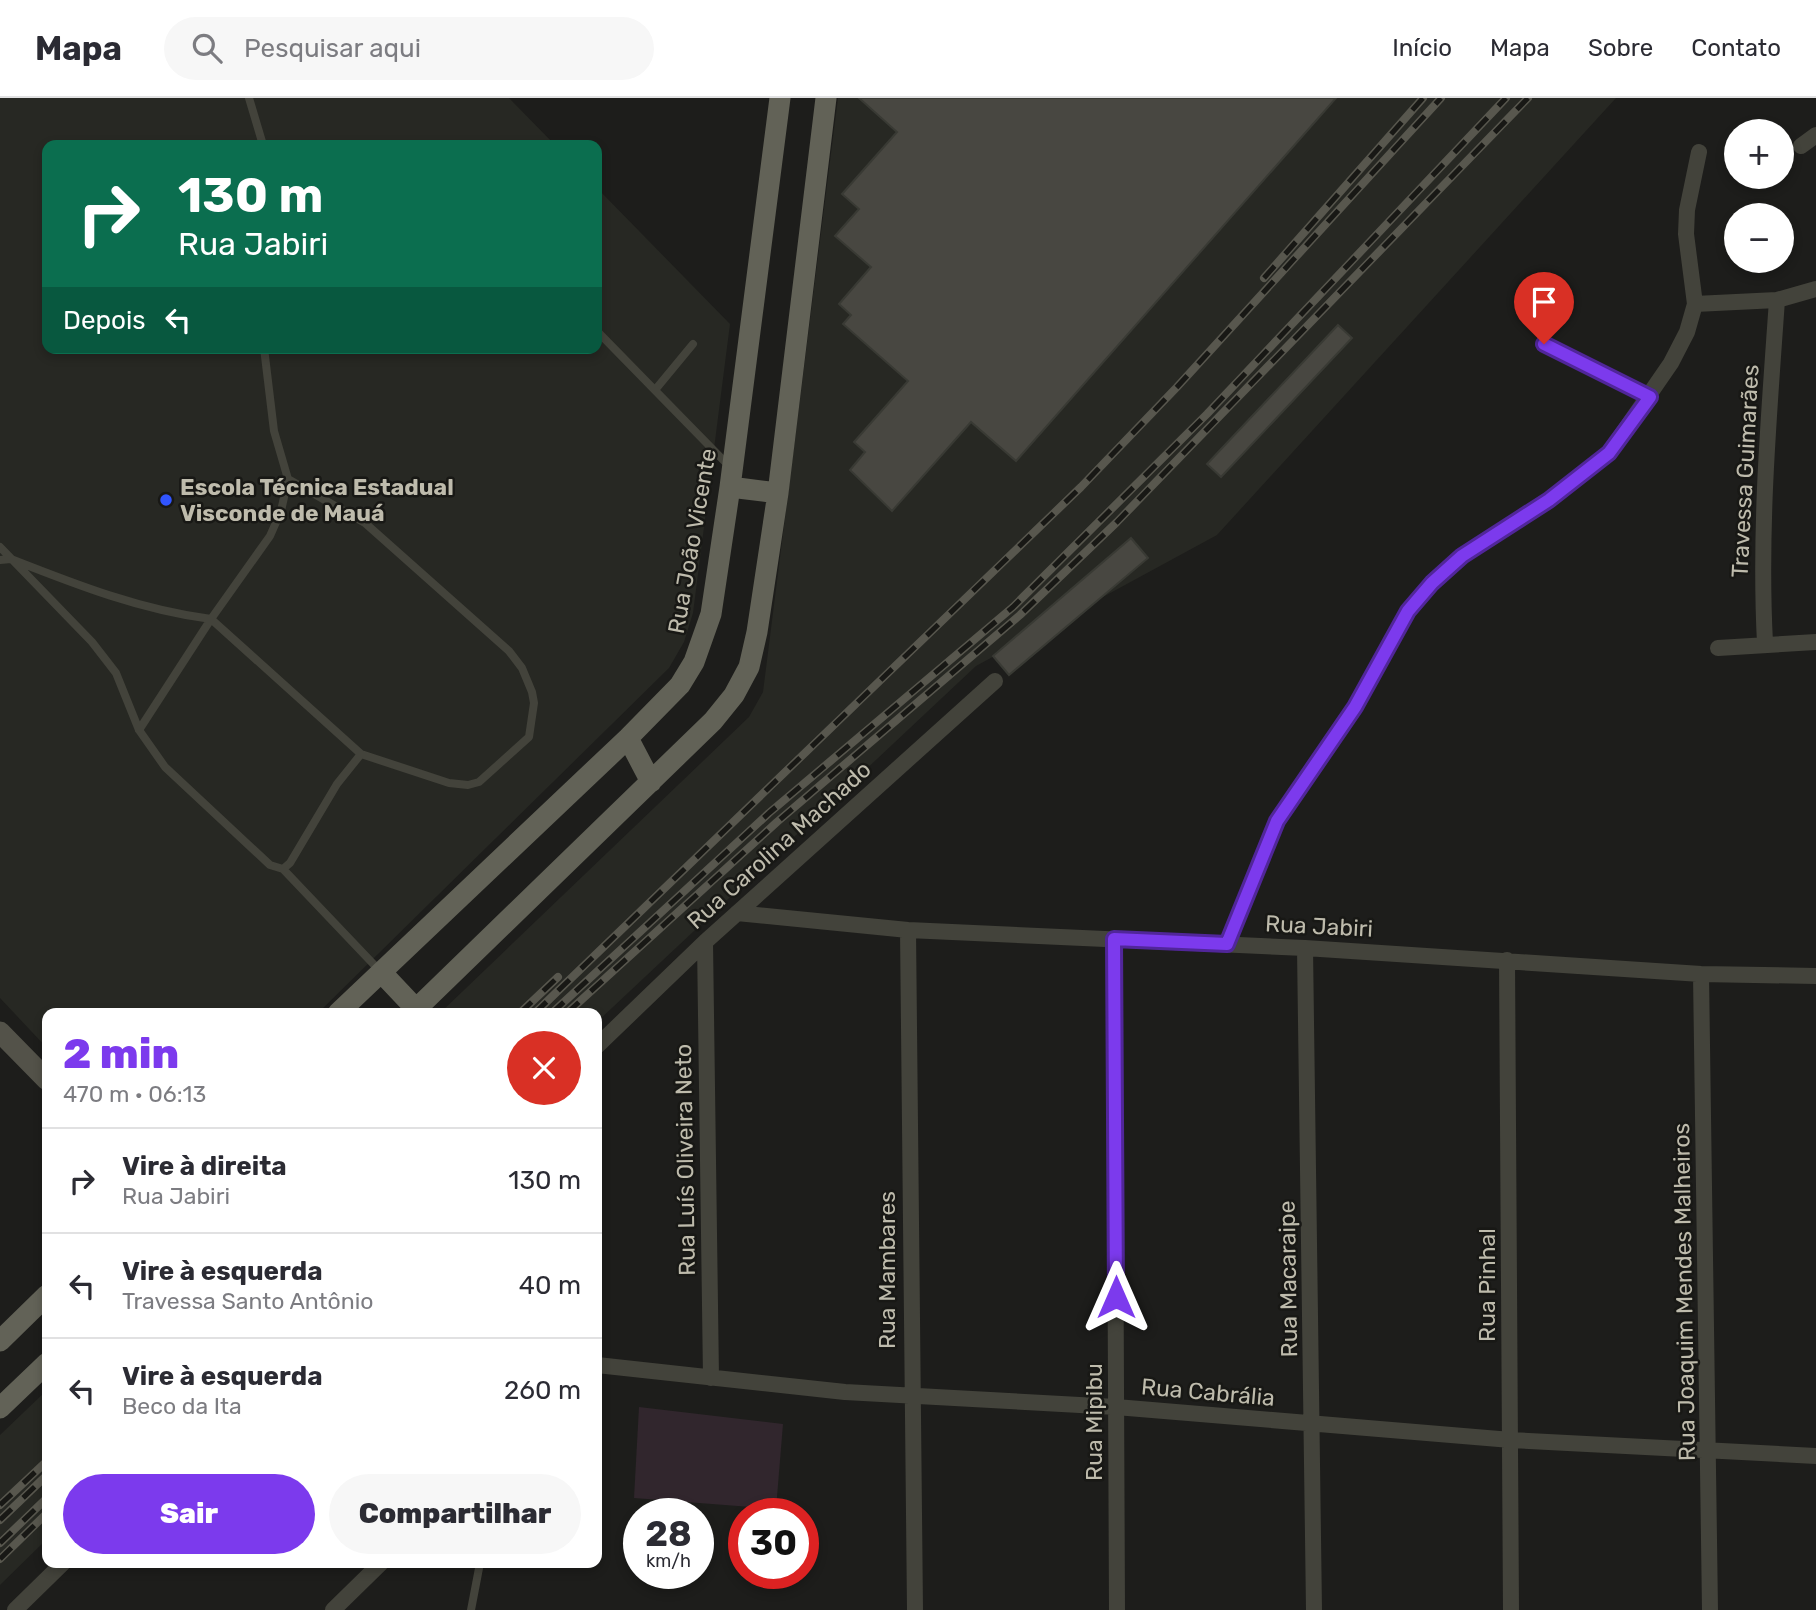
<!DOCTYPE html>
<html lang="pt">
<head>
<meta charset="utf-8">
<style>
	body { margin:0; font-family:Rubik,sans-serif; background:#f7f7f7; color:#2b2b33; height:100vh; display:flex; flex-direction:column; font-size:26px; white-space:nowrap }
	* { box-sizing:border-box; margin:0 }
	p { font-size:23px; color:#7c7c81 }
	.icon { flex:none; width:38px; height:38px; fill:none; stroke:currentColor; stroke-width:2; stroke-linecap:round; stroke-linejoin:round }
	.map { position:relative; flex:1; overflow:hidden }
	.drawer { position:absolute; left:42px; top:910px; width:560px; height:560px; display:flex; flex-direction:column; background:#fff; border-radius:14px; box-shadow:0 4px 10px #0003 }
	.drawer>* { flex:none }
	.guide { position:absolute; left:42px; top:42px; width:560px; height:214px; border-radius:14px; box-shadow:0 4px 10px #0003; background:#0b6e4f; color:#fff; overflow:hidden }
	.buttons { position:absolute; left:1724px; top:21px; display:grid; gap:14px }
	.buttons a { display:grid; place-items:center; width:70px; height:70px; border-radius:50%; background:#fff; box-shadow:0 4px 10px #0003; font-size:35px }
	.speed { position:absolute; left:623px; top:1400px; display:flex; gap:14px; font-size:35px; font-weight:700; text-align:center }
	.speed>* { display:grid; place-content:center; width:91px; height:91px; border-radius:50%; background:#fff; box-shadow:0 4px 10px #0003; line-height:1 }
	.speed small { font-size:18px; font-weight:400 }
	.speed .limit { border:10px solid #d22; background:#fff; color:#111 }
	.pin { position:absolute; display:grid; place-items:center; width:60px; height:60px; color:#fff; margin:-72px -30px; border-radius:50% 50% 50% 0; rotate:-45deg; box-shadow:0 0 7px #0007 }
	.pin .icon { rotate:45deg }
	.me { position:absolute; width:77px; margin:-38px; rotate:0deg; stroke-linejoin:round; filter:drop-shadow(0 0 5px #0008) }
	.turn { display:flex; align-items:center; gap:24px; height:147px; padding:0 21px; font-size:32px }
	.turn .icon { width:91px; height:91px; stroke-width:2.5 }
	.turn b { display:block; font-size:49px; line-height:60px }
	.then { display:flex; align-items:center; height:66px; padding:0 21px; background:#0003; gap:14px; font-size:26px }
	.round { display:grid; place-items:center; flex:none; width:74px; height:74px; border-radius:37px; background:#f7f7f7 }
	.head { display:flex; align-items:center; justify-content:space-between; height:119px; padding:0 21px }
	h1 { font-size:42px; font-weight:800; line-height:52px; color:#7c3aed }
	.button { display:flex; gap:14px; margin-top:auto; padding:14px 21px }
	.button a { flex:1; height:80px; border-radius:42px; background:#7c3aed; color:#fff; font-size:28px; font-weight:800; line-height:80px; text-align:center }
	.button a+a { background:#f7f7f7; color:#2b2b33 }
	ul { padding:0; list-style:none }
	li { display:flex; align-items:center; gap:21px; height:105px; padding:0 21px; border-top:2px solid #e1e1e2 }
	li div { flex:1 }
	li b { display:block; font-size:26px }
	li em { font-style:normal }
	header { display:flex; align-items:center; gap:42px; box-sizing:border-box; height:98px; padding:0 35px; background:#fff; border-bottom:2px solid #e1e1e2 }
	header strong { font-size:33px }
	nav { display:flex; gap:38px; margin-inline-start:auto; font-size:24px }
	.search { width:490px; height:63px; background:#f7f7f7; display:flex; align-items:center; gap:18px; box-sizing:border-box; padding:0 24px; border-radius:38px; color:#7c7c81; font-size:26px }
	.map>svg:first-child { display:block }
</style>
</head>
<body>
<header>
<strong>Mapa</strong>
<div class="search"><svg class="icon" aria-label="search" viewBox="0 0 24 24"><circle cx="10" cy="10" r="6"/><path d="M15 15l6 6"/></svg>Pesquisar aqui</div>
<nav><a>Início</a><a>Mapa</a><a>Sobre</a><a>Contato</a></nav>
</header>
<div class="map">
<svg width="1816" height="1512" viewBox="0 0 1816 1512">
	<rect width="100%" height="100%" fill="#1d1d1b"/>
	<path fill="#272823" d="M0 0H509L555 47H47V250H597V90L730 226 693 515 684 544 669 570 318 915H47V950L0 900Z
		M838 0H1616L1217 437 976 568 597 924V915H440L749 619 763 594Z
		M47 1292V1441L0 1487V1337Z"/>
	<path fill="#31262d" d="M639 1309 783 1326 776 1411 634 1400Z"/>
	<path fill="#484741" stroke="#393a34" stroke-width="2" d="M859 0H1336L1016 363 971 324 892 413 850 372 865 354 854 344 908 283 843 226 851 217 839 206 871 169 835 138 859 111 842 96 897 34Z
		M1338 227 1352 240 1221 379 1207 366Z
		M1131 440 1148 460 1009 577 993 558Z"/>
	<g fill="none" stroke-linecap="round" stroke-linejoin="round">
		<path stroke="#43433b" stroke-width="8" d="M249 0 263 47
			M597 233 730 369
			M1544 246 1650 299
			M655 292 693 246
			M0 449 92 544 116 575 139 632 165 669 270 767 283 771 290 765 337 686 361 656
			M0 462 11 461C77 487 141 512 211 521L270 438 281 413 288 381
			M139 632 211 521 361 656 449 685 468 687 479 684 529 639 534 605 532 594 522 570 509 553 365 425 288 381 274 333 264 250
			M283 771 380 873
			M471 1512 480 1465"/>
		<path stroke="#43433b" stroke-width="16" d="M1801 48 1816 37
			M1695 206 1777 202 1816 191
			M1765 545C1759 430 1769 317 1777 202
			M1718 550 1816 544
			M737 815 908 832 1305 850 1701 876 1816 878
			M908 832 915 1512
			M1114 841 1117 1512
			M705 844 711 1280
			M1227 846 1277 723 1355 609 1408 513 1432 485 1462 458 1549 402 1609 355 1671 265 1687 234 1695 206 1686 136 1687 112 1699 54
			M1305 850 1314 1512
			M1507 862 1511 1512
			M1701 876 1710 1512
			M597 948 705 844 995 583
			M597 1267 845 1294 1116 1309 1511 1342 1816 1358
			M15 1512 63 1465
			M333 1512 381 1465"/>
		<path stroke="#535249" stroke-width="21" d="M0 934 47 982"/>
		<path stroke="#626257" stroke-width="21" d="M730 389 778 395
			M628 640 651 684
			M382 875 416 911
			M338 915 628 640 680 587 694 564 711 516 730 389 780 0
			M412 915 713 623 734 597 749 569 757 534 778 395 826 0
			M0 1243 47 1197
			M0 1310 47 1265"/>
		<defs>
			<path id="rail" d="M1264 180 1423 0
				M520 915 558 879
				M535 915 1081 389 1177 289 1441 0
				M552 915 769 715 1013 509 1207 316 1506 0
				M567 915 777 724 1020 517 1117 424 1528 0
				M0 1407 47 1363
				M0 1422 47 1377
				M0 1445 47 1400
				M0 1461 47 1415"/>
		</defs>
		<use href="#rail" stroke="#58574e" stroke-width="8"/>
		<use href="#rail" stroke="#181815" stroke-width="5" stroke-dasharray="16" stroke-linecap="butt"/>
	</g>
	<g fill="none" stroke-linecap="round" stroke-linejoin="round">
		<defs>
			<path id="route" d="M1116 1199 1114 841 1227 846 1277 723 1355 609 1408 513 1432 485 1462 458 1549 402 1609 355 1650 299 1544 246"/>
		</defs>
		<use href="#route" stroke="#51269a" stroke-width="18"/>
		<use href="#route" stroke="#7c3aed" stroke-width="12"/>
	</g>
	<circle fill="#3155ff" stroke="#181815" stroke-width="2.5" cx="166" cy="402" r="7"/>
	<g text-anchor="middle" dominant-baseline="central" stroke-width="5" stroke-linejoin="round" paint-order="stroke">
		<g font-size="23" fill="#bebbac" stroke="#181815">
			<text transform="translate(1745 373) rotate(-87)">Travessa Guimarães</text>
			<text transform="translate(692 443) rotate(-80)">Rua João Vicente</text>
			<text transform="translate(779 747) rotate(-42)">Rua Carolina Machado</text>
			<text transform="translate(1319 828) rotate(3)">Rua Jabiri</text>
			<text transform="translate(685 1062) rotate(-91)">Rua Luís Oliveira Neto</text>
			<text transform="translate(887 1172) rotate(-90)">Rua Mambares</text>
			<text transform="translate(1288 1181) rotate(-91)">Rua Macaraipe</text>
			<text transform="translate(1487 1187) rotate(-90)">Rua Pinhal</text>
			<text transform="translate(1684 1194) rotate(-91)">Rua Joaquim Mendes Malheiros</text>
			<text transform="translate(1208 1294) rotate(5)">Rua Cabrália</text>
			<text transform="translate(1094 1324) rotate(-90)">Rua Mipibu</text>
		</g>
		<g font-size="23" font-weight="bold" fill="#bebbac" stroke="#181815" text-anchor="start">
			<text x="180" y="389">Escola Técnica Estadual<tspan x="180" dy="26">Visconde de Mauá</tspan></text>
		</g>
	</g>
</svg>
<div class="buttons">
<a>+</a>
<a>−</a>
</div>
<div class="speed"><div>28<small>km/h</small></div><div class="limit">30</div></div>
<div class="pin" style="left:1544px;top:246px;background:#d93025"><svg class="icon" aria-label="arrive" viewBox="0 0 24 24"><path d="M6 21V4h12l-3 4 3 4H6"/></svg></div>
<svg class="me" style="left:1116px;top:1199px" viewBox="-20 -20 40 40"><path d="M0-17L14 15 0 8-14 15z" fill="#7c3aed" stroke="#fff" stroke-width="4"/></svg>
<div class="guide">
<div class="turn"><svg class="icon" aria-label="right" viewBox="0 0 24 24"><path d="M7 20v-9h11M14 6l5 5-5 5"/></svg><div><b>130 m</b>Rua Jabiri</div></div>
<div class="then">Depois<svg class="icon" aria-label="left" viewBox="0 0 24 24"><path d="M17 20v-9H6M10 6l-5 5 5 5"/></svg></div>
</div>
<section class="drawer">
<div class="head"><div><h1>2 min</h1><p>470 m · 06:13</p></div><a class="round" style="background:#d93025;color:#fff"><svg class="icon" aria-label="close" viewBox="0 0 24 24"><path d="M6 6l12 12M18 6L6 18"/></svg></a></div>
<ul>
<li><svg class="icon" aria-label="right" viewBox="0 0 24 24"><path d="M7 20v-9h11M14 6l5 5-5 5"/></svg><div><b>Vire à direita</b><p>Rua Jabiri</p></div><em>130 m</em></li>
<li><svg class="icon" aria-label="left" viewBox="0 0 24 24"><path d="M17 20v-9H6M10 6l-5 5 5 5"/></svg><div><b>Vire à esquerda</b><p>Travessa Santo Antônio</p></div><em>40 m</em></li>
<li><svg class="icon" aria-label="left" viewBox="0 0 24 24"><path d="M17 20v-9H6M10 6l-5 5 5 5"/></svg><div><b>Vire à esquerda</b><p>Beco da Ita</p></div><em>260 m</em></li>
</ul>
<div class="button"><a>Sair</a><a>Compartilhar</a></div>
</section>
</div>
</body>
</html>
